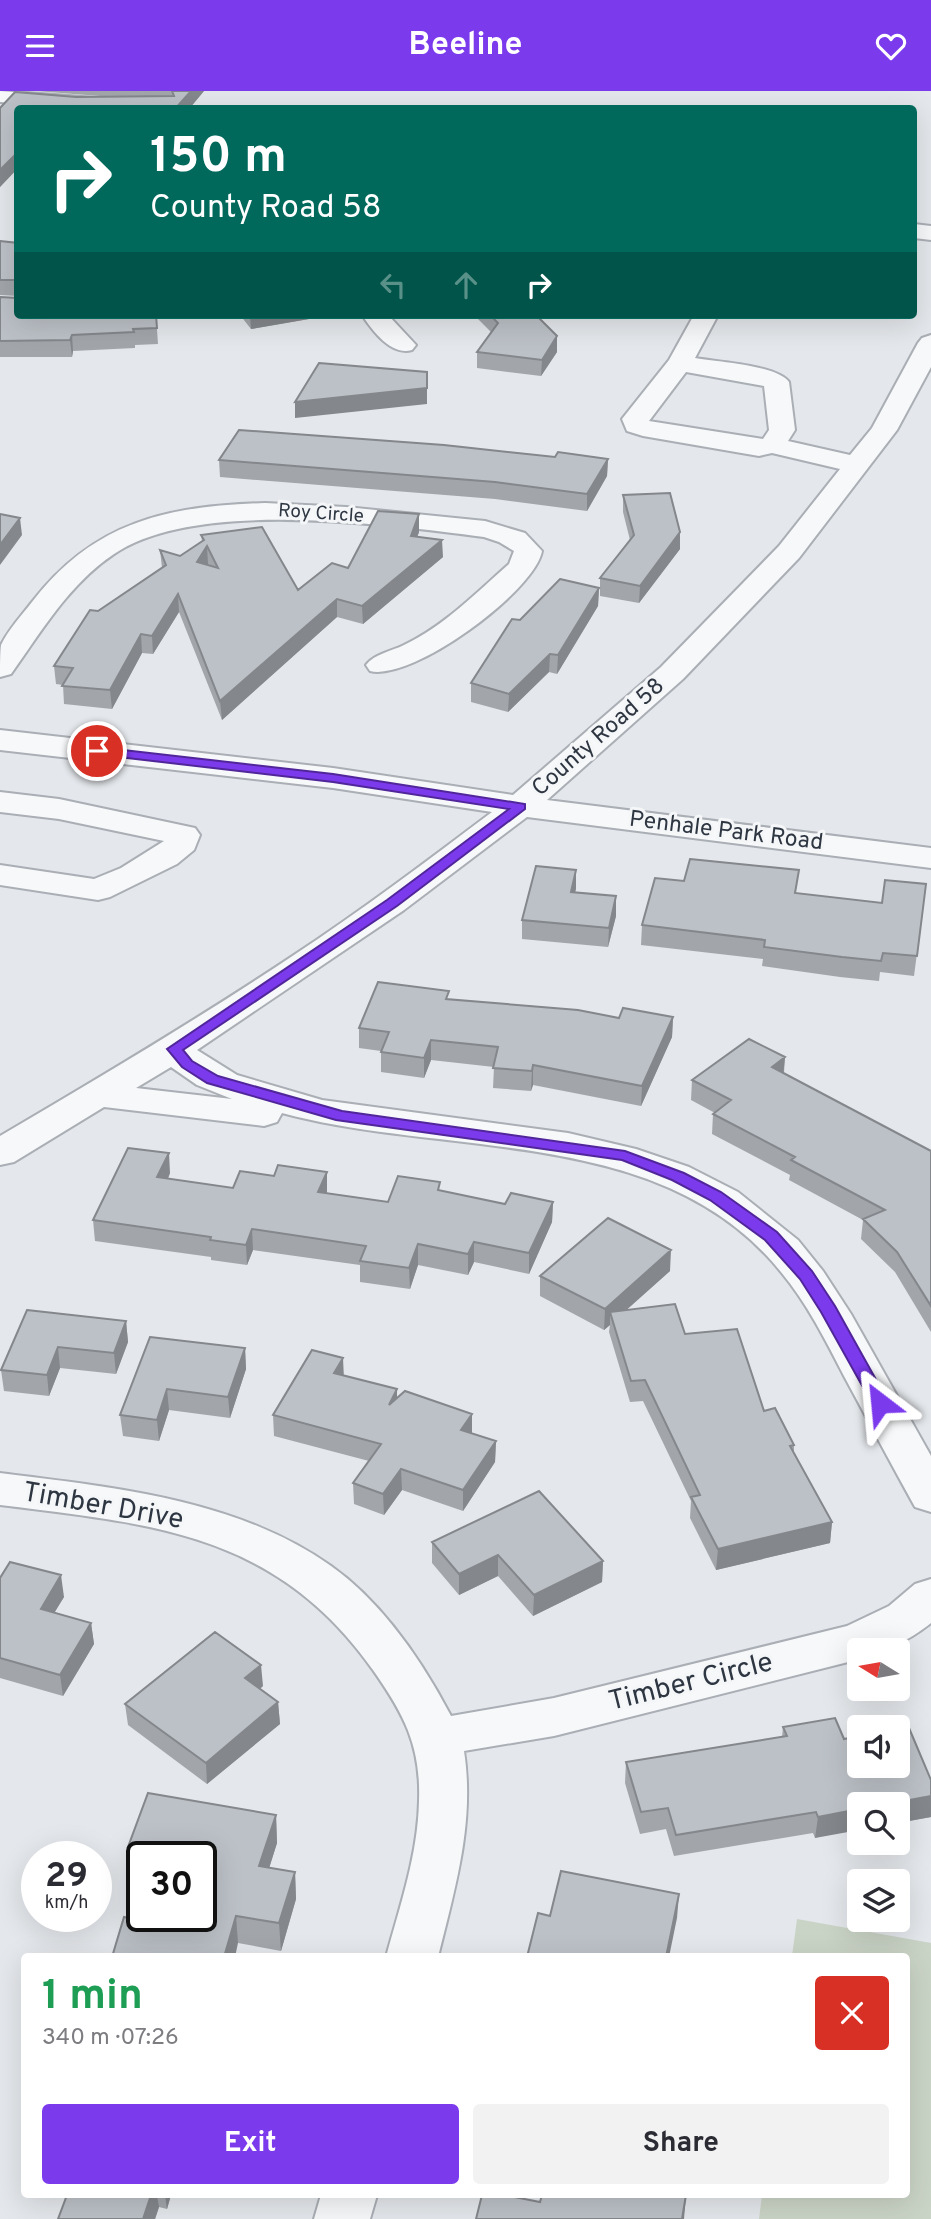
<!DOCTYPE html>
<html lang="en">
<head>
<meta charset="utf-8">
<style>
	body { margin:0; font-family:Overpass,sans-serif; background:#f2f2f3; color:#2b2b33; height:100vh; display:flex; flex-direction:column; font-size:26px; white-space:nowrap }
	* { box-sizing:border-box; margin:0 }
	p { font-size:23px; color:#7c7c81 }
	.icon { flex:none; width:38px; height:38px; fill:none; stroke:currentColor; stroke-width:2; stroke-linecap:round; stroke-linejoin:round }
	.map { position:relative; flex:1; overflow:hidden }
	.drawer { position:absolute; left:21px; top:1862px; width:889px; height:245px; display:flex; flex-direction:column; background:#fff; border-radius:7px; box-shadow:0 7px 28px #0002 }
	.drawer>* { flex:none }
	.top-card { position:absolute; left:14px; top:14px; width:903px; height:214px; border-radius:7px; box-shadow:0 7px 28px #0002; background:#00695c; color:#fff; overflow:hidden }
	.needle { width:46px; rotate:281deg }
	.fabs { position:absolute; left:847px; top:1547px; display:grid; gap:14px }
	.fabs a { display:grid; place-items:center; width:63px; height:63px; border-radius:7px; background:#fff; box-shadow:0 7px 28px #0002; font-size:35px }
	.speed { position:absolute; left:21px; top:1750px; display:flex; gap:14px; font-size:35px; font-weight:700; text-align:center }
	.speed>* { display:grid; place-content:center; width:91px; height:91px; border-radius:50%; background:#fff; box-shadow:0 7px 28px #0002; line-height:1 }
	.speed small { font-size:18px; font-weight:400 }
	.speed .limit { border:4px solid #111; border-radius:10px; background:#fff; color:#111 }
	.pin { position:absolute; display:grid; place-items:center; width:60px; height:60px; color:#fff; margin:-30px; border:4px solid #fff; border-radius:50%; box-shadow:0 2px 7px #0007 }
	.me { position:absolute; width:77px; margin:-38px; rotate:331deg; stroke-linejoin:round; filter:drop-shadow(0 0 5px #0008) }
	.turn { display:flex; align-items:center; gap:24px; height:147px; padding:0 21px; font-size:32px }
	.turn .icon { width:91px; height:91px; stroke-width:2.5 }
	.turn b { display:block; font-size:49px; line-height:60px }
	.lanes { display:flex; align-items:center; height:66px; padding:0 21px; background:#0003; justify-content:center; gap:35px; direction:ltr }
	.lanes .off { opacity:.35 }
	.round { display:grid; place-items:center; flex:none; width:74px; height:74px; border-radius:7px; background:#f2f2f3 }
	.head { display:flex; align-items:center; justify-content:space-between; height:119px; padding:0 21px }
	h1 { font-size:42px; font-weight:700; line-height:52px; color:#1e9e55 }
	.primary-button { display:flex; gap:14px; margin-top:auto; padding:14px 21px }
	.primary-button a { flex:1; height:80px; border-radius:7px; background:#7c3aed; color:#fff; font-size:28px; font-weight:700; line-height:80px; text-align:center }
	.primary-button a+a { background:#f2f2f3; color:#2b2b33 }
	header { display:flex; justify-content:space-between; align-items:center; height:91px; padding:0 21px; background:#7c3aed; color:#fff; font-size:32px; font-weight:700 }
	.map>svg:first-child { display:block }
</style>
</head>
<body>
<header><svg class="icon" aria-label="menu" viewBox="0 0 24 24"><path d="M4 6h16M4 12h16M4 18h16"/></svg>Beeline<svg class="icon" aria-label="heart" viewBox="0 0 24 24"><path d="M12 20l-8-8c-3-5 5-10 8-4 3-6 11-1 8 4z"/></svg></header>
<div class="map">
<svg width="931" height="2128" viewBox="0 0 931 2128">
	<rect width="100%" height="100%" fill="#e4e7eb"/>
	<path fill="#cad4c6" d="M797 1828 931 1852V2128H759L762 2104H906V1866L792 1865Z"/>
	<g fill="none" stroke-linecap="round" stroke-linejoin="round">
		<defs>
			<path id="minor" d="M0 0 163 12 171 13 173 18H77L0 11Z
				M914 133 931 135V149L914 147Z
				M362 224H388L416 254 412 259C391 265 373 240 362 224Z
				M694 224H718L695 267C717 271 777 274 789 291L795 339 788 350 850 364 872 337 918 252 922 247 931 244V276L897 339 799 467 683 588 547 709 931 757V777L527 726 404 819 197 959 237 984 322 1009 568 1042 636 1058 689 1076 738 1101 798 1149 823 1180 851 1223 931 1365V1421L915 1416C891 1373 868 1329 844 1285 826 1250 807 1212 781 1181 662 1033 447 1067 282 1022L277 1031 264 1035 104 1016 14 1071 0 1074V1045C99 987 198 928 294 864 362 819 427 770 492 721L333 697 0 659V639L333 677 513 704 661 576 779 455 840 378 772 362 759 365 643 345 627 340 622 328 669 269ZM686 281 764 295 769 339 763 348 649 330ZM171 976 197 994 232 1008 136 997Z
				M265 412 346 416 485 430 525 442 542 460C535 500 412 591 370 580L366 574C374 563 392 560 404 554 444 535 476 502 509 473L514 460 499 451 484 446C388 434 197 407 114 463 69 493 41 541 11 583L0 586C0 577 0 562 1 554 8 539 22 524 32 511 94 430 168 415 265 412Z
				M0 701 59 708 195 737 200 744 194 759 177 773 110 806 98 809 0 794V774L94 788 121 777 164 750 59 728 0 721Z
				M0 1382C112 1396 237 1408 331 1475 382 1511 422 1570 451 1625L554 1607 847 1535 889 1515 915 1493 931 1488V1532C907 1551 889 1559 859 1559V1568L856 1569 554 1645 464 1660C475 1731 455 1797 438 1866H386C400 1815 418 1763 419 1710 421 1655 404 1623 373 1579 276 1442 154 1433 0 1414Z
				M321 2104H377L370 2128H314Z"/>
		</defs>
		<use href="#minor" stroke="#aaaeb5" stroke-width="4"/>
		<use href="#minor" fill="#f7f8f9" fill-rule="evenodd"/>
	</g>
	<path fill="#a2a6ab" d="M36 0H204L189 18H18V77L0 96V17L76 6H113Z
		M0 150 18 152V205L0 204Z
		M0 206 156 224 158 253 135 254V257L73 260 72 266H0Z
		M240 224H309V228L251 238Z
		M474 224H536L557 261 541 285 477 277V261L491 241Z
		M555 366 608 368 607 385 587 420 495 408 220 386 219 369Z
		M623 404 680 441V458L639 512 600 505V487L630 449 623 421Z
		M419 423V441L417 446 443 466 363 533 337 526 222 629 179 521 153 563 142 562 112 618 64 613 63 594 56 593 54 575 98 520 162 477 160 459 180 465 202 450 201 444 298 499 348 477Z
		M599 497 598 515 557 583 549 581 508 621 471 611V592L520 529Z
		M576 779 575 801 616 805V825L608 856 522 848V829Z
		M926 793 914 885 880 881 879 890 840 886 762 875 763 868 641 854 642 834 797 803 882 812Z
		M449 909 619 927 673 926 672 946 641 1015 533 994 531 1000 493 997 494 976 431 969 424 987 381 981V960L359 957V937Z
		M785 966 784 982 931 1060V1241L895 1181 861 1148 863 1129 789 1089 790 1084 712 1043 713 1023 715 1022 691 1009 692 989Z
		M170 1082 168 1088 233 1097 327 1101V1103L388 1111 440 1099 505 1113 553 1111 552 1131 529 1183 474 1171 468 1184 418 1174 410 1198 360 1191V1174L253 1159 247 1174 211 1169V1166L95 1150 93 1129Z
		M670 1180 626 1219 685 1243 764 1320 794 1354V1362L832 1431 830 1452 716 1479 690 1427 691 1410 643 1310 630 1311 609 1241 610 1234 604 1239 540 1205V1185Z
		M27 1219 126 1230 128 1251 116 1283 60 1277 49 1305 4 1300 1 1279Z
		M245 1257 246 1278 230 1327 169 1319 159 1350 123 1345 120 1324Z
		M343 1285 397 1307 472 1342 496 1350 495 1371 463 1420 402 1399 384 1424 354 1413 353 1392 369 1370 274 1345 273 1324Z
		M432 1451 603 1470 602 1491 533 1525 498 1485 459 1504 432 1472Z
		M0 1487 64 1506 54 1521 91 1532 94 1553 63 1605 0 1587Z
		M263 1595 260 1598 278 1611 280 1633 207 1693 128 1634 125 1613Z
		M783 1636 844 1648 931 1726 898 1732V1713L815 1747 813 1742 674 1765 666 1738 640 1743 625 1692 626 1671 782 1646Z
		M276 1724 277 1752 269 1777 295 1781 296 1808 281 1860 238 1852 133 1828 201 1766H142V1785L132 1784 128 1756Z
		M67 2104H171L167 2118 159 2116 155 2128H58Z"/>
	<path fill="#84878b" d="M191 0H204L189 18H175Z
		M18 61V77L0 96V79Z
		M250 224H309V228L251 238Z
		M72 244 73 260 72 266 70 249Z
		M557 245V261L541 285 542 269Z
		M427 297V313L295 327V311Z
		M608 368 607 385 587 420V403Z
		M419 423V441L411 463V445Z
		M20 427 22 444 0 474V454Z
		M680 441V458L639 512 640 495Z
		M442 449 443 466 363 533 362 515Z
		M207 455 208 473 199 488 197 471Z
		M599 497 598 515 557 583 558 564Z
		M178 503 179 521 153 563 152 545Z
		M337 508V526L222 629 220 610Z
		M141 543 142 562 112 618 110 599Z
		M550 563 549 581 508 621 509 603Z
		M576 779V798L571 820V801Z
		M616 805V825L608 856 609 837Z
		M673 926 672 946 641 1015 642 995Z
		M431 949V969L424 987V967Z
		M785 966 783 986 772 976Z
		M533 974V994L531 1000 532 980Z
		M169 1062 170 1082 159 1107 157 1086Z
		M327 1081V1101L319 1122 318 1101Z
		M553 1111 552 1131 529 1183V1162Z
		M252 1138 253 1159 247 1174 246 1154Z
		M474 1151V1171L468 1184V1163Z
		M418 1153V1174L410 1198 409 1177Z
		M671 1159 670 1180 613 1231 610 1221V1234L604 1239 605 1218Z
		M126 1230 128 1251 116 1283 114 1262Z
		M58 1256 60 1277 49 1305 47 1284Z
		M245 1257 246 1278 230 1327 228 1306Z
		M343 1267 344 1288 334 1282Z
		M167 1298 169 1319 159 1350 157 1329Z
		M397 1298V1319L389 1314Z
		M472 1323V1343L461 1339Z
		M496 1350 495 1371 463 1420V1399Z
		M401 1378 402 1399 384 1424 383 1403Z
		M832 1431 830 1452 716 1479 718 1458Z
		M498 1464V1485L459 1504V1483Z
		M603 1470 602 1491 533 1525 534 1504Z
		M61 1484 64 1506 44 1539 41 1518Z
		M91 1532 94 1553 63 1605 60 1584Z
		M261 1574 263 1595 247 1608 245 1587Z
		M278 1611 280 1633 207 1693 206 1672Z
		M931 1705V1726L898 1732V1713H888Z
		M859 1718V1739L815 1747 818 1726Z
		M276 1724 277 1752 261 1803 259 1775Z
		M295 1781 296 1808 281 1860 279 1832Z
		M679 1803 677 1827 669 1866H666Z
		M236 1825 238 1852 235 1866H224Z
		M151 2104H157L159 2116 155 2128H143Z
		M165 2104H171L167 2118Z
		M686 2104 684 2128H682Z"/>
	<path fill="#bcc1c7" stroke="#84878b" stroke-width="2" fill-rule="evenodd" d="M172 0H191L175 18H18V61L0 79V17L15 1 76 6 174 5Z
		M0 150 18 152V189H0Z
		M0 206 18 207V224H156L157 237 133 238 134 241 72 244 70 249 0 250Z
		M490 224H536L557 245 542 269 477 261 498 232Z
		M319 272 427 281V297L295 311Z
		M239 339 444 354 555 366 558 361 608 368 587 403 495 391 219 369Z
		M670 402 680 441 640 495 600 487 634 444 623 404Z
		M378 420 419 423 411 445 442 449 362 515 337 508 220 610 178 503 152 545 141 543 110 599 62 595 73 577 54 575 90 519 98 520 166 474 160 459 180 465 204 449 201 444 262 436 298 499 332 472 348 477ZM207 455 218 477 197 471Z
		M0 423 20 427 0 454Z
		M560 488 599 497 558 564 550 563 509 603 471 592 512 528 520 529Z
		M690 768 799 779 795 802 882 812 885 789 926 793 917 865 883 862 881 870 842 866 764 856 765 849 642 834 655 787 684 790Z
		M536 775 576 779 571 801 616 805 609 837 522 829Z
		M378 891 449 900 446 908 578 919 619 927 623 917 673 926 642 995 533 974 532 980 493 977 498 956 431 949 424 967 381 961 389 941 359 937Z
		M749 948 785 966 772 976 931 1060V1215L897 1161 863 1128 885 1119 791 1069 795 1066 713 1023 731 1009 692 989Z
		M128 1057 169 1062 157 1086 233 1097 240 1080 274 1085 278 1074 327 1081 318 1101 388 1111 398 1085 440 1091 438 1099 505 1113 511 1102 553 1111 529 1162 474 1151 468 1163 418 1153 409 1177 360 1170 366 1155 252 1138 246 1154 210 1149 211 1146 93 1129Z
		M608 1127 671 1159 605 1218 540 1185Z
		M675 1213 685 1243 737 1238 764 1320 775 1317 794 1354 790 1355 832 1431 718 1458 691 1406 700 1404 645 1289 631 1290 610 1221Z
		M27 1219 126 1230 114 1262 58 1256 47 1284 1 1279Z
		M150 1246 245 1257 228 1306 167 1298 157 1329 120 1324Z
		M312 1259 343 1267 334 1282 397 1298 389 1314 405 1300 472 1323 461 1339 496 1350 463 1399 401 1378 383 1403 353 1392 381 1353 273 1324Z
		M539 1400 603 1470 534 1504 498 1464 459 1483 432 1451Z
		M10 1471 61 1484 41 1518 91 1532 60 1584 0 1567V1487Z
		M215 1541 261 1574 245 1587 278 1611 206 1672 125 1613Z
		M835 1627 844 1648 859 1645V1675H898V1639L909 1637 931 1689V1705L888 1713H859V1718L818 1726 816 1721 676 1744 668 1717 641 1721 626 1671 787 1645 783 1636Z
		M148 1702 276 1724 259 1775 295 1781 279 1832 236 1825 224 1866H112L124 1826 133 1828 142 1802V1825H201V1766H154L156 1760 128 1756Z
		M561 1780 679 1803 666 1866H527L538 1822 550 1825Z
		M67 2104H151L143 2128H58Z
		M482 2104H504L540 2111 542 2104H686L682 2128H476Z"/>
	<path fill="#7c3aed" stroke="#51269a" stroke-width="2" d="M97 656 333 683 525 713V718L397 815 183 959 192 970 218 985 342 1020 625 1060 684 1082 721 1101 777 1141 812 1180 835 1215 889 1312 886 1316H874L821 1221 800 1188 765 1149 710 1109 672 1089 622 1069 336 1029 207 992 182 976 167 958 387 809 509 718 333 691 93 663 91 660Z"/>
	<g text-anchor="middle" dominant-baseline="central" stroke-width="6" stroke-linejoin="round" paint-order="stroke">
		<g font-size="19" fill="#2e3642" stroke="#f4f6f8">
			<text transform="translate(321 423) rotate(4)">Roy Circle</text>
		</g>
		<g font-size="23" fill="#2e3642" stroke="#f4f6f8">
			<text transform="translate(599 647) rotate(-41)">County Road 58</text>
			<text transform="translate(726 741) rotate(7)">Penhale Park Road</text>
		</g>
		<g font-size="28" fill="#2e3642" stroke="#f4f6f8">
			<text transform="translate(103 1416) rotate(10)">Timber Drive</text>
			<text transform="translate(691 1592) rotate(-14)">Timber Circle</text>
		</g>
	</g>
</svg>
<div class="fabs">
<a><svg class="needle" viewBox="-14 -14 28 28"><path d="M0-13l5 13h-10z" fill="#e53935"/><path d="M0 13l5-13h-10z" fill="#7c7c81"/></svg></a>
<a><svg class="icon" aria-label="sound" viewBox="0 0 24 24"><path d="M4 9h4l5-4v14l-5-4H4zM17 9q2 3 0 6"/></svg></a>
<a><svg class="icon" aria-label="search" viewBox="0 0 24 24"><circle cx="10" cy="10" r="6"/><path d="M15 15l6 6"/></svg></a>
<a><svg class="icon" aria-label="layers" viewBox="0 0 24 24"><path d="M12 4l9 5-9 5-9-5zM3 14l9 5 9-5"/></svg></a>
</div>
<div class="speed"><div>29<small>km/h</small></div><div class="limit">30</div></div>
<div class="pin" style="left:97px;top:660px;background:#d93025"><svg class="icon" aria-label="arrive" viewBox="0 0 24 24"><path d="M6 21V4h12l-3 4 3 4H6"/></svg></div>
<svg class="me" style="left:880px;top:1312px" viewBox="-20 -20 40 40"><path d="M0-17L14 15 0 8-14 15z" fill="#7c3aed" stroke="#fff" stroke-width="4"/></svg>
<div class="top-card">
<div class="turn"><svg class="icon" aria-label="right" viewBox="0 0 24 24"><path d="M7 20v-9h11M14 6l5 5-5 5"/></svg><div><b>150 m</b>County Road 58</div></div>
<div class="lanes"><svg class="icon off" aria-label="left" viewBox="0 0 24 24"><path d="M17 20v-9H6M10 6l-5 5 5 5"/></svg><svg class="icon off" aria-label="ahead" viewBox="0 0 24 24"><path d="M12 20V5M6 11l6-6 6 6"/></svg><svg class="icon" aria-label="right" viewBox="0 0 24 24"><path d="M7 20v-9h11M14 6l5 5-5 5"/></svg></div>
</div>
<section class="drawer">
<div class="head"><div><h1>1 min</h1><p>340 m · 07:26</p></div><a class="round" style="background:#d93025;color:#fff"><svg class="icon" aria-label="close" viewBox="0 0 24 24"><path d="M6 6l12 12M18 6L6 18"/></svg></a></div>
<div class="primary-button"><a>Exit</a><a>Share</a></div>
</section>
</div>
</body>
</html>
